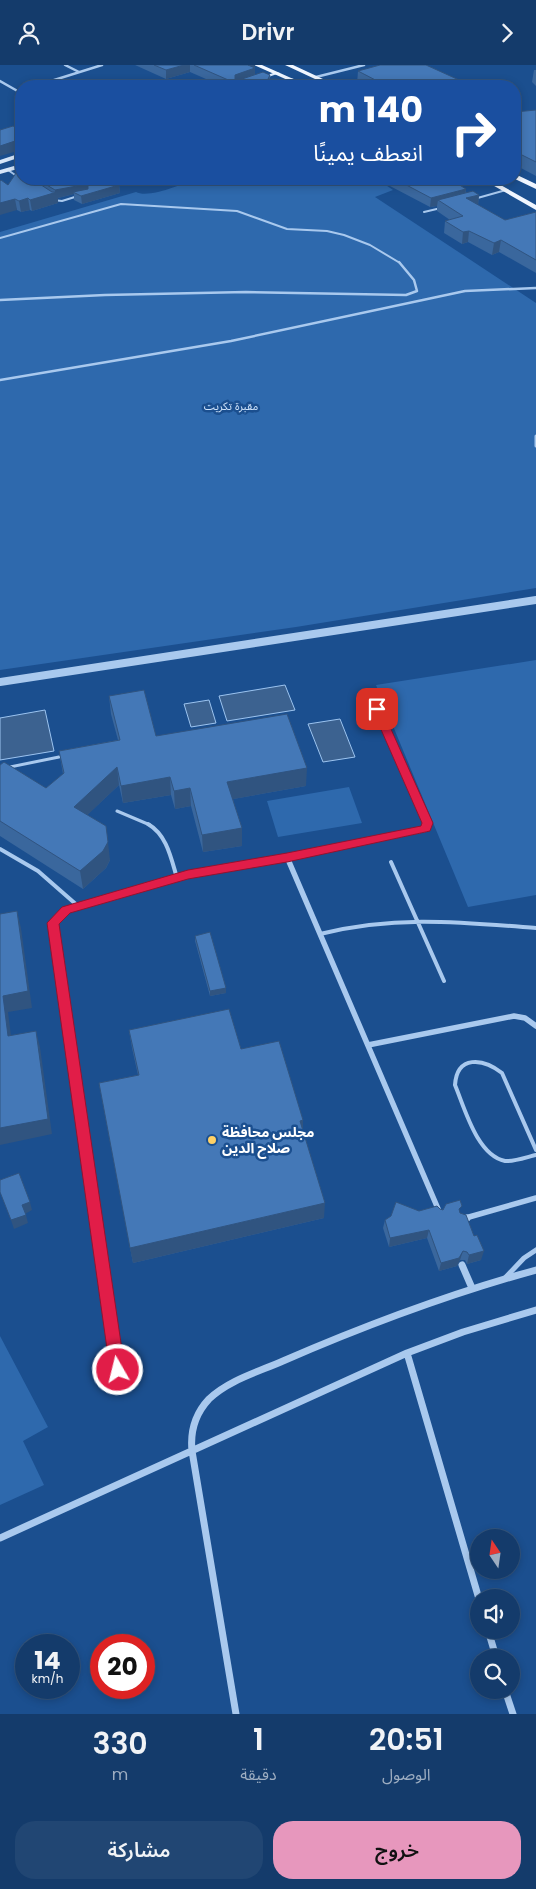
<!DOCTYPE html>
<html lang="ar">
<head>
<meta charset="utf-8">
<style>
	body { margin:0; font-family:Poppins,"Noto Sans Arabic",sans-serif; background:#214673; color:#f1f3f6; direction:rtl; height:100vh; display:flex; flex-direction:column; font-size:19px; white-space:nowrap }
	* { box-sizing:border-box; margin:0 }
	p { font-size:16px; color:#9dadc1 }
	.icon { flex:none; width:28px; height:28px; fill:none; stroke:currentColor; stroke-width:2; stroke-linecap:round; stroke-linejoin:round }
	.map { position:relative; height:1649px; overflow:hidden; direction:ltr }
	.side { display:flex; flex-direction:column; background:#143b6b; flex:1 }
	.side>* { flex:none }
	.top-card { position:absolute; left:15px; top:15px; width:506px; height:105px; border-radius:20px; box-shadow:0 2px 8px #0003,0 0 0 1px #33557e; direction:rtl; background:#1a4fa0; color:#fff; overflow:hidden }
	.needle { width:32px; rotate:347deg }
	.buttons { position:absolute; left:470px; top:1464px; display:grid; gap:10px }
	.buttons a { display:grid; place-items:center; width:50px; height:50px; border-radius:50%; background:#143b6b; box-shadow:0 2px 8px #0003,0 0 0 1px #33557e; font-size:25px }
	.speed { position:absolute; left:15px; top:1569px; display:flex; gap:10px; font-size:25px; font-weight:700; text-align:center }
	.speed>* { display:grid; place-content:center; width:65px; height:65px; border-radius:50%; background:#143b6b; box-shadow:0 2px 8px #0003,0 0 0 1px #33557e; line-height:1 }
	.speed small { font-size:12px; font-weight:400 }
	.speed .limit { border:8px solid #d22; background:#fff; color:#111 }
	.pin { position:absolute; display:grid; place-items:center; width:42px; height:42px; color:#fff; margin:-21px; border-radius:10px; box-shadow:0 2px 8px #0006 }
	.me { position:absolute; width:55px; margin:-28px; rotate:352deg; stroke-linejoin:round; filter:drop-shadow(0 0 4px #0008) }
	.turn { display:flex; align-items:center; gap:18px; height:105px; padding:0 15px; font-size:22px }
	.turn .icon { width:65px; height:65px; stroke-width:2.5 }
	.turn b { display:block; font-size:35px; line-height:42px }
	.eta { display:flex; justify-content:space-evenly; align-items:center; height:85px; text-align:center }
	.eta b { font-size:30px; font-weight:600; line-height:35px }
	.action { display:flex; gap:10px; margin-top:auto; padding:10px 15px }
	.action a { flex:1; height:58px; border-radius:20px; background:#e797bd; color:#111; font-size:20px; font-weight:600; line-height:58px; text-align:center }
	.action a+a { background:#214673; color:#f1f3f6 }
	header { display:flex; justify-content:space-between; align-items:center; height:65px; padding:0 15px; background:#143b6b; font-size:22px; font-weight:600 }
	.map>svg:first-child { display:block }
</style>
</head>
<body>
<header><svg class="icon" aria-label="forward" viewBox="0 0 24 24"><path d="M9 5l7 7-7 7"/></svg>Drivr<svg class="icon" aria-label="person" viewBox="0 0 24 24"><circle cx="12" cy="8" r="4"/><path d="M4 21q1-7 8-7t8 7"/></svg></header>
<div class="map">
<svg width="536" height="1649" viewBox="0 0 536 1649">
	<rect width="100%" height="100%" fill="#1b4f8f"/>
	<path fill="#2e69ad" d="M198 114H377L393 125 375 132 536 238V523L296 562 0 605V167L136 127C149 134 184 118 198 114Z
		M536 595V830L468 842 376 620Z
		M349 722 362 758 278 772 267 736Z
		M0 1271 48 1362 23 1376 44 1420 0 1440Z"/>
	<path fill="#3c6290" stroke="#9cc4f0" d="M285 620 295 645 227 656 219 631Z
		M209 635 216 658 191 662 184 639Z
		M45 645 54 686 0 695V653Z
		M340 654 355 692 323 697 308 659Z"/>
	<g fill="none" stroke-linecap="round" stroke-linejoin="round">
		<path stroke="#a9c9ee" stroke-width="2" d="M8 105 18 112
			M474 134 506 125
			M53 135 62 136 78 131
			M424 147 441 143
			M0 173 121 139 237 146 287 164 327 166 344 170 370 180 400 198"/>
		<path stroke="#a9c9ee" stroke-width="2.5" d="M0 235 105 230 246 227 406 230 417 226 414 215 399 197
			M0 315 231 276 465 226 536 223"/>
		<path stroke="#a9c9ee" stroke-width="3" d="M0 704 59 692
			M117 746 150 760"/>
		<path stroke="#a9c9ee" stroke-width="4" d="M148 759C167 770 171 793 177 813
			M0 784 38 806 78 841
			M391 797 444 916
			M320 869C394 850 461 857 536 863
			M536 1085 502 1008C483 993 457 990 455 1020 465 1044 477 1090 505 1096 514 1097 527 1092 536 1090
			M96 1154 53 858 66 845 162 817 188 810 287 792"/>
		<path stroke="#a9c9ee" stroke-width="5" d="M96 1153 118 1305
			M505 1213 524 1193 536 1185"/>
		<path stroke="#a9c9ee" stroke-width="2.5" d="M65 0 79 7
			M316 12 364 0
			M0 16 21 28
			M35 21 102 0"/>
		<path stroke="#a9c9ee" stroke-width="3" d="M536 371V381"/>
		<path stroke="#a9c9ee" stroke-width="4.5" d="M370 627 428 757 427 760"/>
		<path stroke="#a9c9ee" stroke-width="5.5" d="M427 759 426 764 287 792 439 1146
			M368 980 514 951 525 953 536 961
			M462 1154 536 1133"/>
		<path stroke="#a9c9ee" stroke-width="7" d="M462 1154 467 1153
			M462 1200 472 1223
			M407 1288 479 1534
			M0 1473 407 1288 463 1267 536 1245
			M488 1565 496 1592
			M505 1625 513 1649
			M236 1649 192 1386C190 1366 195 1349 209 1334 229 1315 258 1307 283 1296 366 1260 449 1229 536 1205"/>
		<path stroke="#a9c9ee" stroke-width="8" d="M0 617 536 535"/>
		<path fill="#d6e6fa" fill-rule="evenodd" d="M276 7 280 8 242 21H236Z
			M290 13 294 14 275 21H269Z
			M21 88V92L0 99V95Z
			M21 99V103L0 109V105Z"/>
		<path fill="#f0f6ff" fill-rule="evenodd" d="M254 0H262L309 21H301Z
			M285 0H293L338 21H330Z
			M515 109 536 119V124L515 114Z
			M482 114H490L536 140V145Z"/>
	</g>
	<path fill="#3a679d" d="M135 0H255V10H270V14L242 21H222L190 7 166 14Z
		M534 5H536V21L532 17Z
		M358 6 468 19 467 21H362L357 19Z
		M536 45V111L519 102 515 103V47Z
		M21 114H110L119 120 120 128 82 139 74 135V129L58 133V138L32 146 30 145 21 147 17 145 8 120Z
		M391 114H459L453 116 466 124V128L479 130 478 140 505 155 536 147V208L499 187 492 190 468 177 462 179 444 168 445 156 450 155 437 146V141L430 142 390 121Z
		M109 631 156 671 306 721 233 734 242 781 203 787 191 741 175 744 171 730 123 738 119 720 87 750 110 795 106 803 83 824 0 771V700L46 723 63 709 59 686 118 675 111 649Z
		M195 871 226 928 210 931 195 876Z
		M129 965 241 984 303 1055V1065L324 1153 133 1198 99 1018 138 1010 132 983Z
		M440 1144 460 1148 481 1195 467 1199 465 1195H460L457 1201 439 1206 427 1173 389 1182 383 1163 385 1155 419 1146Z"/>
	<path fill="#305480" d="M184 0H190V7L166 14V5Z
		M248 0H255V12L235 19V10Z
		M468 19 467 21H459Z
		M21 74V85L0 91V81Z
		M520 89 519 102 515 103 517 90Z
		M88 119V127H73L74 129 58 133V138L32 146 30 135 55 127V125Z
		M119 120 120 128 82 139 81 131Z
		M466 124 465 133 438 135 437 141 430 142 431 133Z
		M479 130 478 141 466 133Z
		M28 133 30 145 21 147 19 136Z
		M15 134 17 145 0 150V138Z
		M469 166 468 177 462 179 463 167Z
		M501 175 499 187 492 190 494 178Z
		M117 702 119 720 77 760 74 742Z
		M307 703 306 721 228 735 227 717Z
		M170 712 171 730 123 738 121 721Z
		M190 723 191 741 175 744 174 726Z
		M242 763V781L203 787 202 770Z
		M108 777 110 795 106 803 83 824 80 806Z
		M17 846 21 863 32 943 8 947 13 987 8 971 3 931Z
		M226 923V928L210 931V926Z
		M36 966 40 982 52 1069 0 1080V1063Z
		M303 1055V1072L300 1056Z
		M30 1137 32 1145 25 1149 22 1140Z
		M325 1138 324 1153 133 1198 130 1183Z
		M26 1150 28 1158 14 1164 11 1155Z
		M429 1165 427 1173 389 1182 390 1173Z
		M463 1186 460 1195 457 1201 439 1206 441 1198Z
		M484 1186 481 1195 467 1199 469 1190Z"/>
	<path fill="#4478b7" stroke="#305480" d="M154 0H184L166 5Z
		M194 0H249H248L255 3 235 10V14H242L263 7 270 10 268 14H277L294 21H242Z
		M380 0H426L468 19 459 21H387L358 6Z
		M536 45V97L520 89 517 90 515 89V47Z
		M13 61 21 65V74L0 81V65Z
		M18 105 21 107V114H32L52 127H57L30 135 28 133 19 136 15 134 0 138V116L1 115 8 120Z
		M37 114H110L119 120 81 131 73 127 88 124V119L55 125Z
		M395 114H450L466 124 431 133Z
		M473 126 479 130 466 133 505 155 536 147V195L501 175 494 178 469 166 463 167 445 156 463 151 438 135Z
		M144 625 156 671 287 649 307 703 227 717 242 763 202 770 190 723 174 726 170 712 121 721 117 702 74 742 106 761 108 777 103 786 80 806 0 756V700L4 697 46 723 64 708 59 686 120 675 109 631Z
		M17 846 28 926 3 931 8 971 36 966 48 1054 0 1063V849Z
		M210 867 226 923 210 926 195 871Z
		M229 944 241 984 279 976 303 1055 300 1056 325 1138 130 1183 99 1018 139 1010 129 965Z
		M19 1108 30 1137 22 1140 26 1150 11 1155 0 1127V1115Z
		M460 1135 462 1141 459 1144 460 1148 466 1150 474 1171 477 1170 484 1186 469 1190 467 1187 463 1186 459 1193 441 1198 429 1165 390 1173 385 1155 391 1151 396 1137 419 1146 437 1141 440 1144 443 1145 446 1139Z"/>
	<path fill="#e11d48" stroke="#92132f" d="M377 640 382 644 433 758 430 766 287 797 188 814 70 848 59 859 125 1305 123 1310 118 1313 112 1310 110 1305 47 858 62 842 188 805 287 788 421 761 422 758 372 644Z"/>
	<circle fill="#ffd166" stroke="#1b4f8f" stroke-width="2" cx="212" cy="1075" r="5"/>
	<g text-anchor="middle" dominant-baseline="central" stroke-width="5" stroke-linejoin="round" paint-order="stroke">
		<g font-size="11" fill="#cfe3fa" stroke="#1b4f8f">
			<text x="231" y="341">مقبرة تكريت</text>
		</g>
		<g font-size="14" font-weight="bold" fill="#fff" stroke="#1b4f8f" text-anchor="start">
			<text x="222" y="1067">مجلس محافظة<tspan x="222" dy="16">صلاح الدين</tspan></text>
		</g>
	</g>
</svg>
<div class="buttons">
<a><svg class="needle" viewBox="-14 -14 28 28"><path d="M0-13l5 13h-10z" fill="#e53935"/><path d="M0 13l5-13h-10z" fill="#9dadc1"/></svg></a>
<a><svg class="icon" aria-label="sound" viewBox="0 0 24 24"><path d="M4 9h4l5-4v14l-5-4H4zM17 9q2 3 0 6"/></svg></a>
<a><svg class="icon" aria-label="search" viewBox="0 0 24 24"><circle cx="10" cy="10" r="6"/><path d="M15 15l6 6"/></svg></a>
</div>
<div class="speed"><div>14<small>km/h</small></div><div class="limit">20</div></div>
<div class="pin" style="left:377px;top:644px;background:#d93025"><svg class="icon" aria-label="arrive" viewBox="0 0 24 24"><path d="M6 21V4h12l-3 4 3 4H6"/></svg></div>
<svg class="me" style="left:118px;top:1305px" viewBox="-20 -20 40 40"><circle r="17" fill="#e11d48" stroke="#fff" stroke-width="3"/><path d="M0-11L8 9 0 5-8 9z" fill="#fff"/></svg>
<div class="top-card">
<div class="turn"><svg class="icon" aria-label="right" viewBox="0 0 24 24"><path d="M7 20v-9h11M14 6l5 5-5 5"/></svg><div><b>140 m</b>انعطف يمينًا</div></div>
</div>
</div>
<section class="side">
<div class="eta">
<div><b>20:51</b><p>الوصول</p></div>
<div><b>1</b><p>دقيقة</p></div>
<div><b>330</b><p>m</p></div>
</div>
<div class="action"><a>خروج</a><a>مشاركة</a></div>
</section>
</body>
</html>
